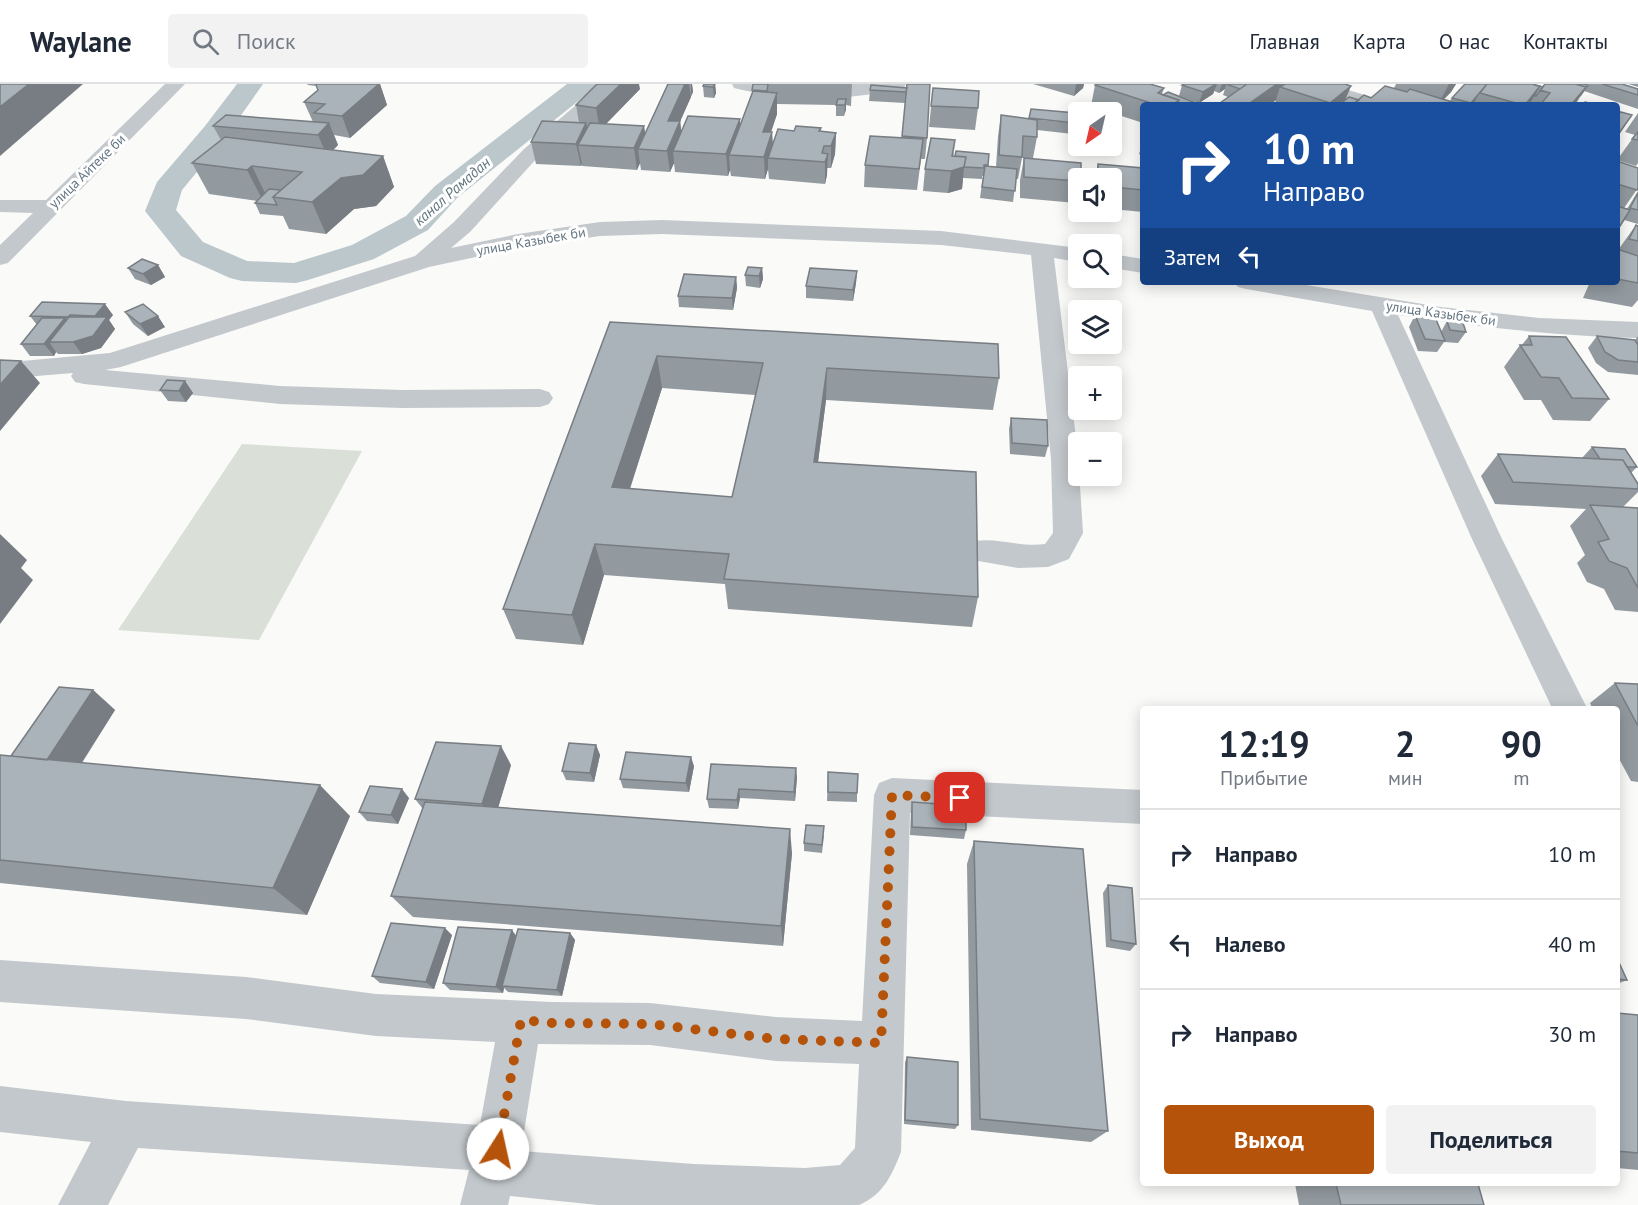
<!DOCTYPE html>
<html lang="ru">
<head>
<meta charset="utf-8">
<style>
	body { margin:0; font-family:"PT Sans",sans-serif; background:#f2f2f3; color:#1f2937; height:100vh; display:flex; flex-direction:column; font-size:22px; white-space:nowrap }
	* { box-sizing:border-box; margin:0 }
	p { font-size:20px; color:#747a83 }
	.icon { flex:none; width:33px; height:33px; fill:none; stroke:currentColor; stroke-width:2; stroke-linecap:round; stroke-linejoin:round }
	.map { position:relative; flex:1; overflow:hidden }
	.side { position:absolute; left:1140px; top:622px; width:480px; height:480px; display:flex; flex-direction:column; background:#fff; border-radius:6px; box-shadow:0 3px 15px #0003 }
	.side>* { flex:none }
	.guide { position:absolute; left:1140px; top:18px; width:480px; height:183px; border-radius:6px; box-shadow:0 3px 15px #0003; background:#1a4fa0; color:#fff; overflow:hidden }
	.needle { width:39px; rotate:214deg }
	.buttons { position:absolute; left:1068px; top:18px; display:grid; gap:12px }
	.buttons a { display:grid; place-items:center; width:54px; height:54px; border-radius:6px; background:#fff; box-shadow:0 3px 15px #0003; font-size:30px }
	.pin { position:absolute; display:grid; place-items:center; width:51px; height:51px; color:#fff; margin:-26px; border-radius:12px; box-shadow:0 3px 9px #0006 }
	.me { position:absolute; width:66px; margin:-33px; rotate:10deg; stroke-linejoin:round; filter:drop-shadow(0 0 4px #0008) }
	.turn { display:flex; align-items:center; gap:21px; height:126px; padding:0 24px; font-size:27px }
	.turn .icon { width:78px; height:78px; stroke-width:2.5 }
	.turn b { display:block; font-size:42px; line-height:51px }
	.then { display:flex; align-items:center; height:57px; padding:0 24px; background:#0003; gap:12px; font-size:22px }
	.eta { display:flex; justify-content:space-evenly; align-items:center; height:102px; text-align:center }
	.eta b { font-size:36px; font-weight:700; line-height:42px }
	.button { display:flex; gap:12px; margin-top:auto; padding:12px 24px }
	.button a { flex:1; height:69px; border-radius:6px; background:#b45309; color:#fff; font-size:24px; font-weight:700; line-height:69px; text-align:center }
	.button a+a { background:#f2f2f3; color:#1f2937 }
	ul { padding:0; list-style:none }
	li { display:flex; align-items:center; gap:18px; height:90px; padding:0 24px; border-top:2px solid #e0e1e3 }
	li div { flex:1 }
	li b { display:block; font-size:22px }
	li em { font-style:normal }
	header { display:flex; align-items:center; gap:36px; box-sizing:border-box; height:84px; padding:0 30px; background:#fff; border-bottom:2px solid #e0e1e3 }
	header strong { font-size:28px }
	nav { display:flex; gap:33px; margin-inline-start:auto; font-size:21px }
	.search { width:420px; height:54px; background:#f2f2f3; display:flex; align-items:center; gap:15px; box-sizing:border-box; padding:0 21px; border-radius:6px; color:#747a83; font-size:22px }
	.map>svg:first-child { display:block }
</style>
</head>
<body>
<header>
<strong>Waylane</strong>
<div class="search"><svg class="icon" aria-label="search" viewBox="0 0 24 24"><circle cx="10" cy="10" r="6"/><path d="M15 15l6 6"/></svg>Поиск</div>
<nav><a>Главная</a><a>Карта</a><a>О нас</a><a>Контакты</a></nav>
</header>
<div class="map">
<svg width="1638" height="1121" viewBox="0 0 1638 1121">
	<rect width="100%" height="100%" fill="#fafaf8"/>
	<path fill="#dadfd7" d="M242 360 362 367 259 556 118 546Z"/>
	<g fill="none" stroke-linecap="round" stroke-linejoin="round">
		<path fill="#bbc7cb" fill-rule="evenodd" d="M237 0H263L225 54 182 106 176 126 203 158 247 177 294 179 352 161 406 132 435 102 567 0H596L592 6 457 114 428 146 374 175 308 196 296 199 242 197 230 194 181 172 145 127 157 98 205 42Z"/>
		<path fill="#c3c8cc" fill-rule="evenodd" d="M165 0H185L8 179 0 181V161L33 129 0 128V116H46Z
			M601 0H621L538 73 470 148 451 164 518 150 600 138 662 136 941 147 1078 164V178L1054 174 1078 370 1083 449 1069 475 1048 483 1018 484 967 475 963 467 967 459C992 451 1019 464 1045 460L1053 449 1051 375 1031 171 941 161 662 150 600 152 518 164 429 183 121 283 105 286 280 302 402 306 540 305 549 308 553 314 549 320 540 323 402 324 280 320 84 300 75 298 71 292 73 289 0 295V279L110 269 415 172 454 138 524 65Z
			M732 0H906L904 4C852 17 786 17 734 4Z
			M1300 0H1328L1385 17 1387 21H1358L1302 4Z
			M1112 170 1143 175V189L1112 184Z
			M1234 198H1288L1441 223 1539 234 1638 238V254C1557 252 1478 243 1398 231L1502 455 1588 626H1553L1472 455 1372 227 1246 205 1238 203Z
			M892 694 1143 706V740L910 729 901 1068C892 1091 883 1111 859 1121H598L510 1112 508 1121H460L469 1086 138 1064 108 1121H58L91 1058 0 1048V1002L126 1017 480 1041 495 958 376 952 246 935 0 918V876L246 893 376 910 552 918 650 919 776 933 862 937 874 711 879 699ZM538 960 650 961 776 977 859 980 855 1064 840 1081 805 1084 694 1080 521 1067Z"/>
	</g>
	<path fill="#929a9f" fill-rule="evenodd" d="M307 0H380L387 21 350 54 334 51 338 61 333 66 383 72 394 103 376 122 354 125 326 150 289 145 283 132 260 130 255 119 257 117 209 110 192 79 221 56 213 42 313 38 304 18 318 6 316 2 308 1Z
		M668 0H692L693 8 680 37 681 47 740 41 752 9 753 0H852L851 22 846 21 844 32H836V21L777 20V30L771 48H772L773 61 794 47 821 44V47L836 49 835 70 831 84H827V91L825 100 769 95 768 85 765 95 731 92 730 86 728 92 675 88 674 79 670 88 641 86 640 79 637 86 582 82V80L581 82 536 80 531 58 579 39 576 21 640 5 606 40 644 42 645 49Z
		M715 0 716 9 714 14 704 13 703 2Z
		M1033 0H1084L1083 4 1074 12Z
		M1184 0H1345L1351 2 1345 16H1359L1371 14 1394 4 1396 0H1456L1451 8 1444 15 1450 17 1452 14 1465 0 1543 3 1588 1 1589 0H1622L1638 5V25L1584 7 1575 21H1274L1276 16 1269 21H1219L1220 19 1228 13 1223 11 1225 5 1219 9 1214 7 1213 10 1199 19 1179 12 1182 1Z
		M1628 0H1638V3Z
		M1095 1 1164 4 1162 10 1201 21H1143V39L1091 22Z
		M907 4 927 54 925 75H921L917 106 864 103 865 81 902 54 905 19 869 17 870 6Z
		M933 4 978 24 975 46 929 43Z
		M1638 29V79L1636 82 1617 76 1635 51 1625 48Z
		M1001 31 1029 35 1075 39 1073 50 1037 46V53L1033 74H1022L1018 95H1016L1013 118 980 114 983 92H982V95L963 94 962 105 948 109 923 107 925 85 953 72 989 70 988 82 996 83 998 52Z
		M1112 47 1120 57 1117 68 1092 67V62H1112Z
		M1143 58V128L1112 125V94H1094L1098 80 1140 84V77L1141 71 1139 70Z
		M1024 74 1078 94V110L1076 119 1020 114V96Z
		M1617 77 1638 104 1624 124 1627 125 1638 107V140L1624 136 1617 146Z
		M1143 130V148L1141 135Z
		M1636 141 1638 142V216L1632 223 1583 214 1590 198H1617V165L1618 166Z
		M158 181 165 193 151 201 135 195 128 184Z
		M762 184 763 195 760 204 746 202 745 191Z
		M857 187 856 199 853 217 806 214V202Z
		M736 193 737 204 733 226 679 223 678 212Z
		M42 218 113 231 109 236 115 245 101 264 82 270H58L56 268 54 272H30L21 260 37 241 30 232Z
		M125 228 165 243 148 252 133 240Z
		M1415 231 1441 248 1447 237 1466 248 1458 259 1444 258 1437 268 1418 267 1409 243Z
		M610 238 999 294 993 326 826 316 818 378 978 513 972 543 728 525 725 500 604 491 583 561 516 555 503 525ZM662 304 755 311 732 413 630 405Z
		M1529 252 1609 315 1590 337 1553 336 1541 316H1524L1504 283 1520 261H1522Z
		M1597 252 1635 256 1638 252V291L1608 288 1596 279 1588 264Z
		M185 297 193 309 186 318 168 317 160 306Z
		M1011 334 1048 362 1045 373 1010 370 1009 345Z
		M1592 363 1637 383 1631 389 1638 399V408L1623 423 1638 424V528L1615 526 1604 505 1587 498 1577 479 1585 471 1570 442 1586 425 1495 420 1481 392 1498 370 1582 374Z
		M1615 599 1638 600V698L1631 697 1617 671V626H1593L1590 619Z
		M93 606 115 626 82 679 350 732 307 831 0 799V671L11 672Z
		M596 661 600 671 594 698 566 696 562 687Z
		M711 680 797 693 795 717 740 714 738 725 709 724 707 715Z
		M511 681 498 724 792 769 783 862 413 833 391 812 423 725 415 715Z
		M694 682 689 708 623 704 620 695Z
		M828 688 857 709V718L827 717Z
		M409 714 398 740 367 737 359 728Z
		M912 718 966 746 964 755 910 751 911 727Z
		M824 751 822 769 804 767V759Z
		M974 757 1108 1047 1091 1058 971 1046 967 780Z
		M1108 801 1136 860 1130 867 1106 863 1103 809Z
		M570 849 575 856 562 912 508 908 504 904 503 909 450 906 443 899 516 852Z
		M452 851 434 905 380 899 372 892Z
		M1617 874 1627 896 1617 900Z
		M1617 929 1638 931V1086L1617 1084Z
		M907 973 958 1041 955 1045 904 1040 905 978Z
		M1295 1100H1478L1484 1121H1299Z"/>
	<path fill="#777d82" d="M29 0H83L0 72V23Z
		M380 0 387 21 350 54 342 32Z
		M621 0H639L640 5 600 46 596 24Z
		M685 0H689L691 13 671 58 668 37Z
		M691 0H692L693 8 691 12Z
		M715 0 716 9 714 14 713 3Z
		M1077 0H1084L1083 4 1074 12 1076 1Z
		M1216 0H1217L1213 10 1199 19 1203 8Z
		M1222 0H1232H1226L1225 5 1219 9Z
		M1277 0H1296L1280 3 1276 16 1269 21H1247Z
		M1449 0H1456L1451 8 1438 21Z
		M1351 2 1343 21H1330V19Z
		M1540 2 1529 21H1525Z
		M1586 3 1574 21H1571Z
		M777 9V30L764 69 763 48Z
		M1478 11 1473 21H1470L1471 19Z
		M846 15V26L844 32 845 21Z
		M1632 31 1617 54V51L1619 49Z
		M740 35 741 57 729 71 730 86 728 92 726 70Z
		M680 37 683 59 673 67 674 79 670 88 667 67Z
		M329 39 338 61 327 72 318 51Z
		M586 39 591 60 578 61 582 80 581 82 576 60Z
		M644 42 647 63 638 65 640 79 637 86 634 64Z
		M772 48 773 70 768 74V85L765 95 764 73Z
		M836 49 835 70 831 84V62Z
		M955 56 953 77 964 83 962 105 948 109Z
		M828 70 827 91 825 100V78Z
		M383 72 394 103 376 122 354 125 326 150 312 118 341 94Z
		M252 82 267 113 263 117 247 86Z
		M158 181 165 193 151 201 143 190Z
		M762 184 763 195 760 204 759 192Z
		M857 187 856 199 853 217V206Z
		M736 193 737 204 733 226 732 214Z
		M105 220 113 231 109 236 115 245 101 264 82 270 73 258 101 240 95 232Z
		M158 232 165 243 148 252 140 240Z
		M65 234 74 245 49 258 56 268 54 272 44 260Z
		M657 272 662 304 620 435 612 403Z
		M21 277 40 299 0 347V301Z
		M827 284 826 316 814 409V378Z
		M185 297 193 309 186 318 179 307Z
		M0 450 27 476 21 484 33 496 0 540Z
		M595 460 604 491 583 561 572 531Z
		M93 606 115 626 66 703 41 685Z
		M596 661 600 671 594 698 590 689Z
		M501 662 511 681 494 737 482 720Z
		M691 673 694 682 689 708 686 699Z
		M796 684 797 693 795 717 794 708Z
		M320 701 350 732 307 831 273 804Z
		M402 705 409 714 398 740 391 731Z
		M739 705 740 714 738 725 737 716Z
		M790 745 792 769 783 862 781 842Z
		M445 844 452 851 434 905 426 898Z
		M512 846 517 853 502 902 504 904 503 909 496 903Z
		M570 849 575 856 562 912 557 906Z"/>
	<path fill="#aab3b9" stroke="#777d82" stroke-width="1.5" fill-rule="evenodd" d="M0 0H29L0 23Z
		M317 0H379L342 32 314 29 325 20 304 18 318 6 316 1Z
		M597 0H621L596 24 576 21Z
		M668 0H685L668 37H680L667 67 638 65Z
		M704 0H715L713 3 703 2Z
		M753 0H768L767 7 752 6Z
		M907 0H930L927 54 902 52Z
		M1096 0H1150L1164 4 1158 9 1179 16 1172 21H1157L1095 1Z
		M1184 0H1216L1203 8 1182 1Z
		M1226 0H1247L1240 5Z
		M1247 0H1277L1247 21H1225L1220 19Z
		M1285 0H1345L1351 2 1330 19 1280 3Z
		M1465 0H1487L1471 19 1452 14Z
		M1487 0H1532L1540 2 1525 21H1523L1480 9Z
		M1545 0H1575L1586 3 1571 21H1540L1550 9 1540 6Z
		M1575 0H1583L1588 1 1580 12 1586 3Z
		M1602 0H1622L1638 5V11Z
		M871 1 907 4 906 8 870 6Z
		M1534 1 1543 3 1536 12H1534L1540 2Z
		M1385 2 1407 8 1410 5 1462 21H1352L1364 11 1371 14Z
		M933 4 979 7 978 24 931 22Z
		M753 7 777 9 763 48H772L764 73 729 71Z
		M1168 8 1201 21H1180L1177 20 1179 16 1163 11Z
		M1349 13 1359 16 1352 21H1339Z
		M838 15H846L845 21H836Z
		M1585 18 1596 21H1582Z
		M1031 25 1076 29 1075 39 1029 34Z
		M1617 27 1632 31 1619 49 1617 48Z
		M226 31 329 39 318 51 213 42Z
		M1001 31 1037 36V53L1023 52 1022 73 999 71Z
		M688 32 740 35 726 70 673 67Z
		M542 37 586 39 576 60 531 58Z
		M590 39 644 42 634 64 578 61Z
		M796 42 821 44 819 47 836 49 831 62H824L822 69 828 70 825 78 768 74 778 45 794 47Z
		M1112 47 1119 48 1120 57 1112 56Z
		M1638 48V56L1632 55Z
		M870 52 923 55 919 85 865 81Z
		M225 53 383 72 363 91 341 94 312 118 273 113 302 88 252 82 247 86 192 79Z
		M931 54 955 56 952 72 966 73 964 83 951 87 925 85Z
		M956 67 989 70 988 81H984V84L964 83 966 73 955 72Z
		M1024 74 1081 79V94H1078V97L1024 93Z
		M1617 77 1638 84V104L1637 106 1617 100Z
		M1098 80 1143 84V106L1112 103V94H1098Z
		M985 82 1017 85 1015 107 982 103Z
		M269 105 281 106 273 113 277 121 255 119Z
		M1638 109V126L1630 124Z
		M1617 122 1630 126 1620 142 1617 141Z
		M1636 141 1638 142V157L1629 155Z
		M1617 165 1638 172V199L1617 195Z
		M142 175 158 181 143 190 128 184Z
		M748 183 762 184 759 192 745 191Z
		M810 184 857 187 853 206 806 202Z
		M684 190 736 193 732 214 678 212Z
		M42 218 105 220 95 232 70 231 68 233 30 232Z
		M143 220 158 232 140 240 125 228Z
		M1415 231 1435 233 1445 257 1425 255Z
		M69 233H107L93 252 73 258H49Z
		M42 234H65L44 260H21Z
		M1447 237 1463 239 1466 248 1450 246Z
		M610 238 998 260 999 294 827 284 814 378 976 388 978 513 724 495 729 470 595 460 572 531 503 525ZM657 272 763 279 732 413 612 403Z
		M1529 252 1566 253 1609 315 1572 314 1559 294 1541 293 1520 261H1532Z
		M1597 252 1635 256 1638 261V278L1618 276 1605 268Z
		M0 276 21 277 0 301Z
		M167 296 185 297 179 307 160 306Z
		M1011 334 1047 336 1048 362 1012 359Z
		M1592 363 1625 365 1637 383H1627L1623 376 1600 375Z
		M1498 370 1623 376 1638 400V405L1513 398Z
		M1590 421 1638 424V504L1627 484 1609 477 1598 458 1609 455Z
		M1615 599 1638 600V642Z
		M59 603 93 606 47 676 11 672Z
		M436 658 501 662 482 720 415 715Z
		M569 659 596 661 590 689 562 687Z
		M626 668 691 673 686 699 620 695Z
		M0 671 320 701 273 804 0 776Z
		M711 680 796 684 794 708 739 705 737 716 707 715Z
		M828 688 858 690 857 709 828 708Z
		M370 702 402 705 391 731 359 728Z
		M425 718 790 745 781 842 391 812Z
		M912 718 966 722V746L912 743Z
		M806 741 824 742 822 761 804 759Z
		M974 757 1083 765 1108 1047 980 1035Z
		M1108 801 1132 804 1136 860 1111 856Z
		M391 839 445 844 426 898 372 892Z
		M458 843 512 846 496 903 443 899Z
		M518 845 570 849 557 906 502 902Z
		M1617 874 1627 896 1617 895Z
		M1617 929 1638 931V1069L1617 1067Z
		M907 973 958 978V1041L905 1036Z
		M1336 1100H1478L1484 1121H1341Z"/>
	<g fill="none" stroke-linecap="round" stroke-linejoin="round">
		<path stroke="#b45309" stroke-width="10" stroke-dasharray="0 18" d="M498 1065 521 936 552 939 650 940 776 955 881 959 892 711 960 714"/>
	</g>
	<g text-anchor="middle" dominant-baseline="central" stroke-width="6" stroke-linejoin="round" paint-order="stroke">
		<g font-size="14" fill="#657683" stroke="#fff">
			<text transform="translate(87 87) rotate(-44)">улица Айтеке би</text>
			<text transform="translate(531 157) rotate(-10)">улица Казыбек би</text>
			<text transform="translate(1441 229) rotate(8)">улица Казыбек би</text>
		</g>
		<g font-size="15" font-style="italic" fill="#60757c" stroke="#fff">
			<text transform="translate(452 107) rotate(-41)">канал Рамадан</text>
		</g>
	</g>
</svg>
<div class="buttons">
<a><svg class="needle" viewBox="-14 -14 28 28"><path d="M0-13l5 13h-10z" fill="#e53935"/><path d="M0 13l5-13h-10z" fill="#747a83"/></svg></a>
<a><svg class="icon" aria-label="sound" viewBox="0 0 24 24"><path d="M4 9h4l5-4v14l-5-4H4zM17 9q2 3 0 6"/></svg></a>
<a><svg class="icon" aria-label="search" viewBox="0 0 24 24"><circle cx="10" cy="10" r="6"/><path d="M15 15l6 6"/></svg></a>
<a><svg class="icon" aria-label="layers" viewBox="0 0 24 24"><path d="M12 4l9 5-9 5-9-5zM3 14l9 5 9-5"/></svg></a>
<a>+</a>
<a>−</a>
</div>
<div class="pin" style="left:960px;top:714px;background:#d93025"><svg class="icon" aria-label="arrive" viewBox="0 0 24 24"><path d="M6 21V4h12l-3 4 3 4H6"/></svg></div>
<svg class="me" style="left:498px;top:1065px" viewBox="-20 -20 40 40"><circle r="19" fill="#fff"/><path d="M0-13L10 11 0 6-10 11z" fill="#b45309"/></svg>
<div class="guide">
<div class="turn"><svg class="icon" aria-label="right" viewBox="0 0 24 24"><path d="M7 20v-9h11M14 6l5 5-5 5"/></svg><div><b>10 m</b>Направо</div></div>
<div class="then">Затем<svg class="icon" aria-label="left" viewBox="0 0 24 24"><path d="M17 20v-9H6M10 6l-5 5 5 5"/></svg></div>
</div>
<section class="side">
<div class="eta">
<div><b>12:19</b><p>Прибытие</p></div>
<div><b>2</b><p>мин</p></div>
<div><b>90</b><p>m</p></div>
</div>
<ul>
<li><svg class="icon" aria-label="right" viewBox="0 0 24 24"><path d="M7 20v-9h11M14 6l5 5-5 5"/></svg><div><b>Направо</b></div><em>10 m</em></li>
<li><svg class="icon" aria-label="left" viewBox="0 0 24 24"><path d="M17 20v-9H6M10 6l-5 5 5 5"/></svg><div><b>Налево</b></div><em>40 m</em></li>
<li><svg class="icon" aria-label="right" viewBox="0 0 24 24"><path d="M7 20v-9h11M14 6l5 5-5 5"/></svg><div><b>Направо</b></div><em>30 m</em></li>
</ul>
<div class="button"><a>Выход</a><a>Поделиться</a></div>
</section>
</div>
</body>
</html>
